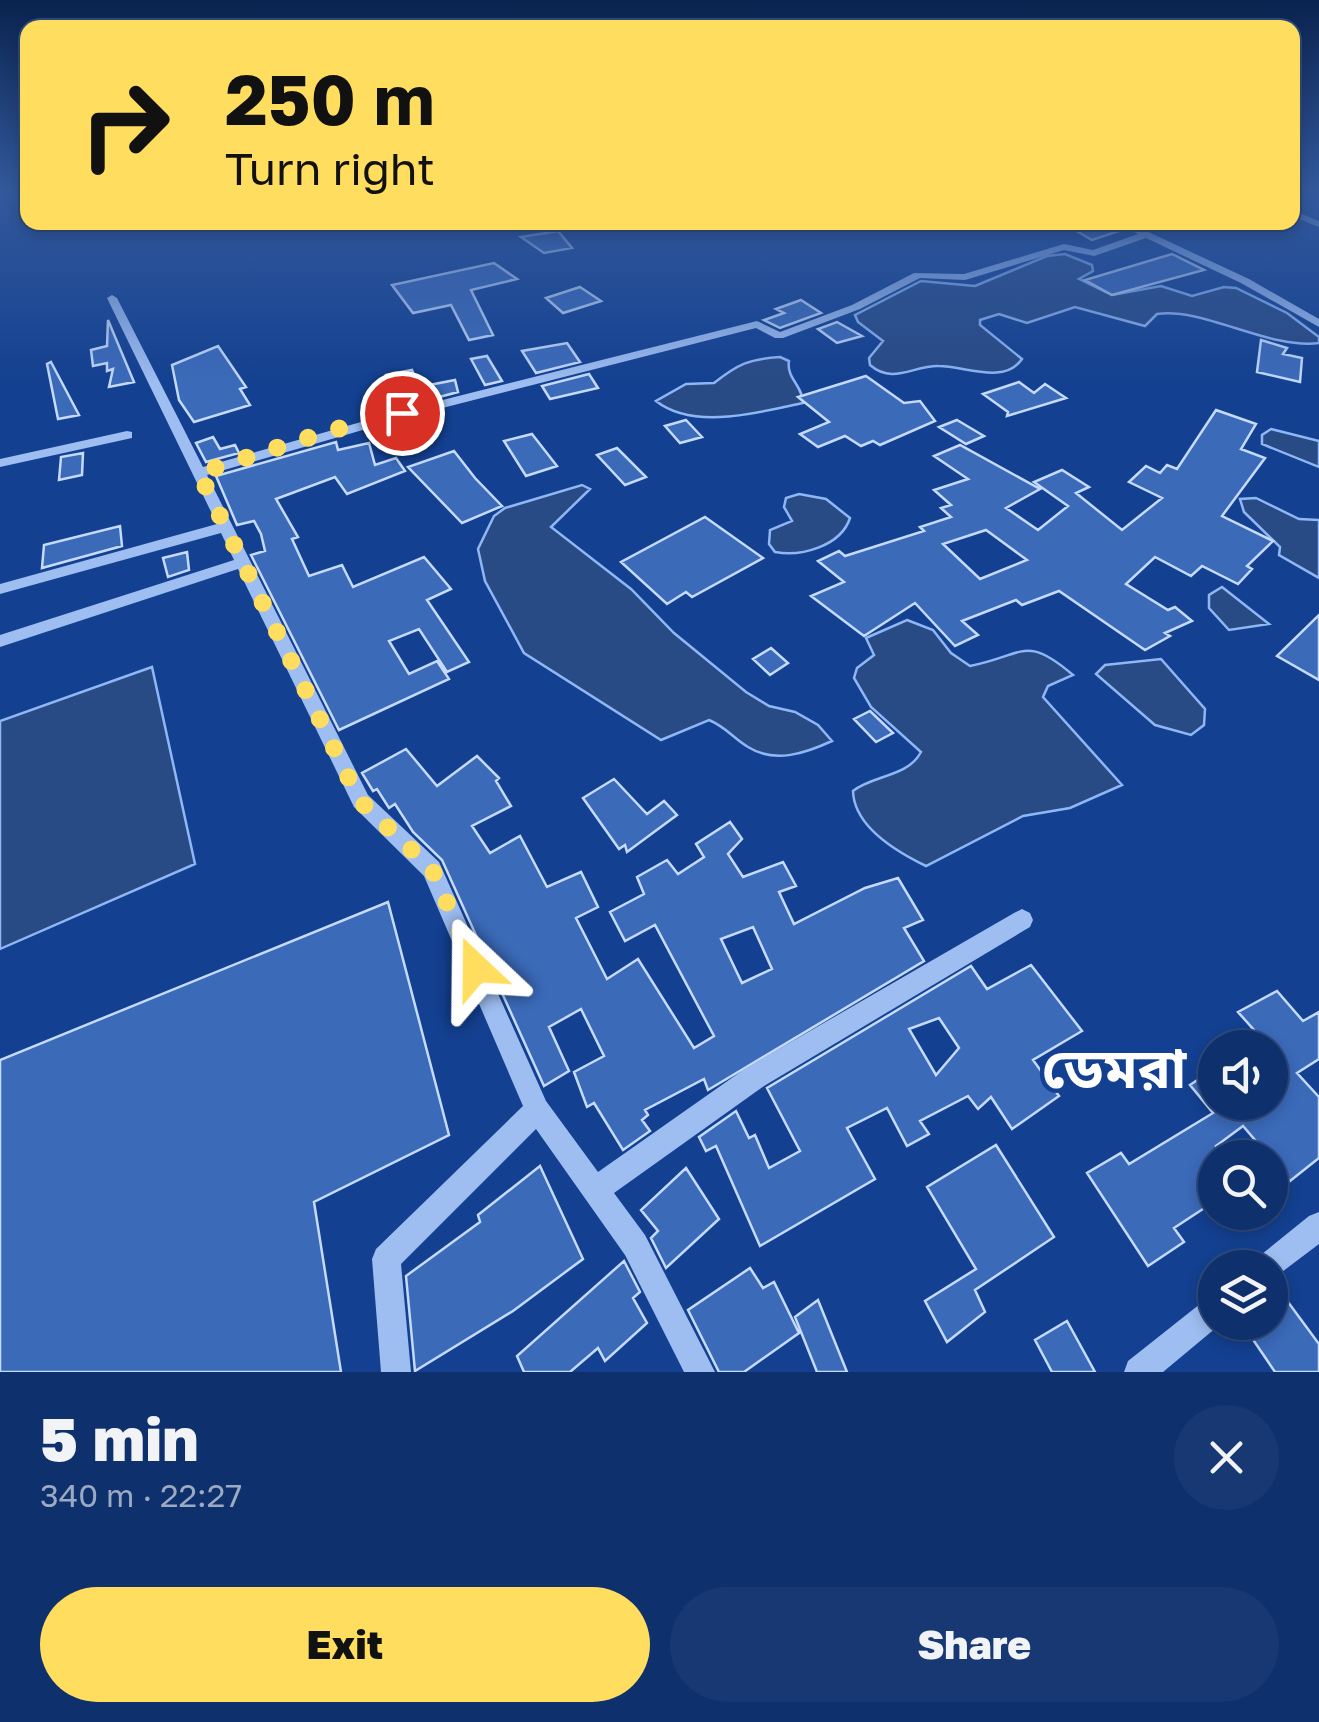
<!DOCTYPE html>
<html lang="en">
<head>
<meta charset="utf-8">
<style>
	body { margin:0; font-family:"Golos Text","Noto Sans Bengali",sans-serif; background:#173872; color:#f1f3f6; height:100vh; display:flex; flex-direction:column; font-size:38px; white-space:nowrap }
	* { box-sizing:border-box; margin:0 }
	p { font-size:32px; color:#9ba9c2 }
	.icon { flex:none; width:55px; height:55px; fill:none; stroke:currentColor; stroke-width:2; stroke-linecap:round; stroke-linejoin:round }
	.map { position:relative; height:1372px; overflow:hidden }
	.side { display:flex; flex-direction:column; background:#0e306c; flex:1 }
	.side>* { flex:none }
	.hud { position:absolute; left:20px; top:20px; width:1280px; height:210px; border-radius:20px; box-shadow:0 5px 15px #0003,0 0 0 2px #2e4b7f; background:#ffdd5f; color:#111; overflow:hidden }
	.controls { position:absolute; left:1198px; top:1030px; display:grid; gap:20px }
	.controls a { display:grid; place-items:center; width:90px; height:90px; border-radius:50%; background:#0e306c; box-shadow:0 5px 15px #0003,0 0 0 2px #2e4b7f; font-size:50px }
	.pin { position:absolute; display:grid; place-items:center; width:85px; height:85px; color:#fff; margin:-42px; border:5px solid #fff; border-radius:50%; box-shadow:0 2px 10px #0007 }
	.me { position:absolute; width:110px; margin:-55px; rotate:337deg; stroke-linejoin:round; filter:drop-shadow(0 0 8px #0008) }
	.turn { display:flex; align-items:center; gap:35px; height:210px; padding:0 40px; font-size:45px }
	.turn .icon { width:130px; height:130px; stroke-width:2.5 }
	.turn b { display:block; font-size:70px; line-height:85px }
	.round { display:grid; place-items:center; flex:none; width:105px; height:105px; border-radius:52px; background:#173872 }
	.headline { display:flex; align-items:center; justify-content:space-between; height:170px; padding:0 40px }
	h1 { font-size:60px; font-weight:800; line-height:75px }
	.button { display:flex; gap:20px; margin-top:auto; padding:20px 40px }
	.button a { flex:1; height:115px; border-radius:60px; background:#ffdd5f; color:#111; font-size:40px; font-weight:800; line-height:115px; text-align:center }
	.button a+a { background:#173872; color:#f1f3f6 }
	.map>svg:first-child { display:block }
</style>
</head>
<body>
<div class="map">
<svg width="1319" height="1372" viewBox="0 0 1319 1372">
	<rect width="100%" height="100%" fill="#134090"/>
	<path fill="#284a85" stroke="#90b7f5" stroke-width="2.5" d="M1065 254 1092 265 1093 271 1079 279 1112 295 1161 286 1192 296 1224 287 1236 288 1287 313 1319 337V343C1270 350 1203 307 1157 314L1145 326 1075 307 1027 323 999 314 980 320V325L1022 359C1004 385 965 366 939 366 914 365 893 385 870 365L869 358 883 341 858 322 855 315 921 281 975 286 1047 256Z
		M780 357 789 361C786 378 803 386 803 403 760 412 694 431 656 401L686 384 714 383C738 364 749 359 780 357Z
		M1271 429 1319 441V467L1262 444V435Z
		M582 485 590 489 551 527 631 589 674 633 746 692 769 706 795 712 818 725 832 741C806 753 775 764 748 747 733 738 726 727 709 720L661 740 524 653 485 581 478 549 494 516 505 508Z
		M799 494 826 499 850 518C841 546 801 557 775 552L769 544 770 530 792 521 784 507 786 498Z
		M1256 498 1299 519 1319 520V578L1279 555 1280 547 1244 512 1240 499Z
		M1222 587 1269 624 1229 630 1209 608V595Z
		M907 620 933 630 951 653 970 666C1025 655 1025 634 1073 675L1048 686 1043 697 1122 785 1070 808 1023 816 926 866C897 852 854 827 853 791 873 775 908 777 921 752L871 707 854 678 857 668 874 655 866 638Z
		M1161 659 1205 709 1204 725 1191 735 1155 725 1096 674 1105 665Z
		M152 667 195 864 0 949V721Z"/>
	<path fill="#3b6ab9" stroke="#c5dafd" stroke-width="2.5" fill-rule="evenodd" d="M1061 222H1111L1122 230 1092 240Z
		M558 231 572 248 544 253 521 237Z
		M1172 254 1204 270 1112 295 1085 280Z
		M494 263 517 279 471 290 493 335 469 340 451 305 413 313 392 285Z
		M580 287 601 301 563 313 546 298Z
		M801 300 821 313 780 328 764 320 784 313 776 309Z
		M108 320 134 382 109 387 113 369 107 371V363L93 366 91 350 107 346Z
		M837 322 862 336 837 343 818 329Z
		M1261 340 1287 348 1283 354 1302 358 1300 382 1257 372Z
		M567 343 580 362 536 373 522 351Z
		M218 346 246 387 240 389 250 405 194 422 179 400 172 365Z
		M487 356 502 381 485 385 471 359Z
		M51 362 79 415 58 419 47 364Z
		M412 370 419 387 455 380 458 392 390 410 380 382 388 380 386 375Z
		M589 374 598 388 550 399 542 386Z
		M866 376 904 403 920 401 935 421 880 445 873 441 861 446 845 436 818 447 800 434 829 422 798 397Z
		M1019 382 1034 393 1045 384 1066 398 1007 416 1008 412 983 394Z
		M1216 410 1256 424 1241 449 1265 458 1222 516 1273 541 1247 566 1252 569 1238 584 1202 566 1191 576 1155 557 1126 584 1168 610 1175 607 1192 621 1165 633 1170 636 1145 650 1059 591 1022 605 1016 600 962 621 978 635 955 646 915 603 864 636 811 596 844 582 818 561 839 551 845 556 924 531 920 527 951 517 941 508 951 505 934 490 968 479 934 456 960 445 1040 489 1006 508 1038 530 1068 506 1034 482 1062 470 1089 487 1076 493 1122 530 1162 498 1129 482 1146 466 1160 473 1167 465 1177 469ZM986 530 1027 560 980 579 943 544Z
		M686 420 702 437 680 443 665 426Z
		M957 420 984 436 966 444 939 427Z
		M532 434 557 466 526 476 504 441Z
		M213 437 220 449 235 445 239 453 206 462 196 443Z
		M336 442 338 450 369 443 375 465 396 458 405 471 347 494 335 477 276 499 298 537 292 539 309 576 342 565 353 587 424 557 451 589 427 600 469 662 447 672 419 629 389 641 409 674 437 661 449 679 339 730 251 555 265 551 261 534 254 521 237 525 216 476Z
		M617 448 646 477 625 485 597 455Z
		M454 451 475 478 502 506 462 523 408 467Z
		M83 453 82 475 59 480 61 457Z
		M705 517 763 558 692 597 686 592 667 604 621 562Z
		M120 526 122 546 42 568 44 545Z
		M187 552 189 570 168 577 163 558Z
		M1319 615V680L1277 656Z
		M771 648 788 663 770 675 753 659Z
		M870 711 893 733 876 742 854 719Z
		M406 749 437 786 477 756 499 778 496 781 511 806 472 826 490 853 520 836 547 887 581 872 598 907 576 918 607 979 638 959 694 1048 714 1036 655 925 625 941 610 912 644 894 637 877 667 860 678 874 704 857 696 844 730 822 742 839 728 854 743 877 783 862 796 886 779 892 794 924 865 888 898 878 923 920 904 928 924 961 708 1090 704 1079 645 1110 648 1115 642 1120 650 1131 623 1150 594 1103 587 1107 574 1072 604 1056 581 1009 549 1027 569 1071 544 1086 442 860 413 832 395 804 389 808 377 789 373 791 362 773ZM753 927 772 969 742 983 721 939Z
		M614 779 647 814 664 801 677 815 627 852 625 845 619 849 583 798Z
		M388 902 449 1135 314 1202 341 1372H0V1060Z
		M1031 965 1082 1031 1033 1060 1059 1096 1012 1129 991 1097 978 1109 968 1096 920 1121 929 1134 907 1146 887 1108 847 1128 875 1179 760 1246 716 1146 706 1151 699 1137 736 1111 749 1138 755 1135 769 1168 800 1151 767 1088 971 966 987 989ZM939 1018 959 1048 936 1075 909 1029Z
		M1277 991 1303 1021 1319 1012V1059L1297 1073 1319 1097V1158L1290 1181 1243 1126 1216 1146 1225 1158H1215V1201L1174 1228 1184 1242 1148 1266 1087 1173 1121 1153 1129 1164 1213 1113 1190 1085 1215 1068V1102H1270V1048L1238 1012Z
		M996 1145 1054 1237 975 1290 985 1312 947 1342 925 1301 976 1269 927 1187Z
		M540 1166 583 1259 513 1311 415 1371 406 1276 480 1222 478 1215Z
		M686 1168 719 1219 666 1268 651 1238 658 1231 641 1210Z
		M624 1261 640 1292 633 1298 647 1323 605 1361 598 1348 570 1372H524L517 1356Z
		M750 1268 763 1288 774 1282 799 1333 744 1372H719L688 1310Z
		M1274 1283 1319 1344V1372H1275L1241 1322H1270V1285Z
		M818 1300 847 1372H817L795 1317Z
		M1067 1321 1095 1372H1052L1035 1340Z"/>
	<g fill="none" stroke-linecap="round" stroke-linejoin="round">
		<path fill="#9ebef2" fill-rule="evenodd" d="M1292 210 1319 221V227L1292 216Z
			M1115 222H1127L1249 279 1319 319V327L1241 283 1146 238 1094 256 1064 250 965 280 920 278 860 309 783 338H775L756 328 411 416 207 475 368 795 439 862 546 1101 598 1172 746 1068 1014 913 1022 909 1030 913 1033 920 1030 927 764 1086 614 1193 645 1235 715 1372H684L625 1255 536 1129 401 1264 411 1372H381L372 1259 376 1249 523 1106 424 876 354 807 238 569 0 647V635L234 560 221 533 0 594V584L217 524 107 298 112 295 117 298 203 467 403 410 757 321 780 332 852 305 914 273 964 274 1064 244 1093 250 1138 234Z
			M1249 222H1292L1288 225Z
			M127 431 132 432V438L0 467V459Z
			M1319 1212V1244L1270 1281V1268H1253L1257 1258 1309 1216Z
			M1215 1296V1322H1223L1163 1372H1124L1128 1361 1205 1300Z"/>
	</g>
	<linearGradient id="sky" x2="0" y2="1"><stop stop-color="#0a234f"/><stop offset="0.5" stop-color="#33599c"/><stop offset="1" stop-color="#33599c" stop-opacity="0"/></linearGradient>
	<rect width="1319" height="384" fill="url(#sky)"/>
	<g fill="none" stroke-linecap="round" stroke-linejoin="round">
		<path stroke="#ffdd5f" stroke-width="18" stroke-dasharray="0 32.4" d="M402 413 329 431 199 473 360 801 432 869 476 968"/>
	</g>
	<g text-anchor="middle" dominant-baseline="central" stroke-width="9" stroke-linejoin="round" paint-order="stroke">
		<g font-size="55" font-weight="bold" fill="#fff" stroke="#134090">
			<text x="1114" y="1067">ডেমরা</text>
		</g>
	</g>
</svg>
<div class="controls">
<a><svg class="icon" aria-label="sound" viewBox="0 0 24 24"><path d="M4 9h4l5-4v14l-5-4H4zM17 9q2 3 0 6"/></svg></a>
<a><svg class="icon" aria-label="search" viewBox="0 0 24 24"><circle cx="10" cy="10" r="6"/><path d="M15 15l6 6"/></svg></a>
<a><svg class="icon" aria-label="layers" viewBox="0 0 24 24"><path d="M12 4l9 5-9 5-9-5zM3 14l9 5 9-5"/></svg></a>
</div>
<div class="pin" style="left:402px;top:413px;background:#d93025"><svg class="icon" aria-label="arrive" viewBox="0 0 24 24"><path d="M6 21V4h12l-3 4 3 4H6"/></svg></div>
<svg class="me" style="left:476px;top:968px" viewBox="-20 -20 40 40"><path d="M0-17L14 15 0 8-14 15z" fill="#ffdd5f" stroke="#fff" stroke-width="4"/></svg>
<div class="hud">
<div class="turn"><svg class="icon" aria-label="right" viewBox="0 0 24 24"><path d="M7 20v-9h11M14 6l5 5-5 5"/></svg><div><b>250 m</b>Turn right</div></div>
</div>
</div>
<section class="side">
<div class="headline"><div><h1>5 min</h1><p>340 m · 22:27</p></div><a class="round"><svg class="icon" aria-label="close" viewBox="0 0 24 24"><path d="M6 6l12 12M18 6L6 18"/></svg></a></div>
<div class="button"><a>Exit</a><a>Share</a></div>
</section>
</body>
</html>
